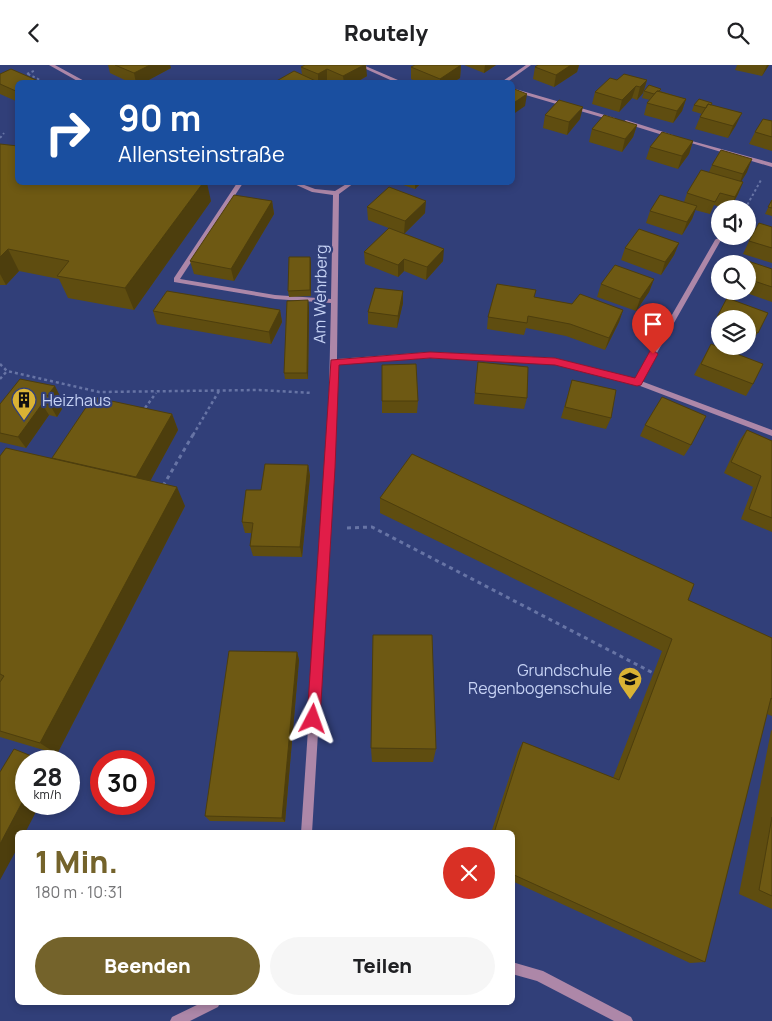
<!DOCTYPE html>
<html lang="de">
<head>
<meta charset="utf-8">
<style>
	body { margin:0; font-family:Manrope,sans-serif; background:#f6f6f6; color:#202124; height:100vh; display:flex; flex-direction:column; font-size:19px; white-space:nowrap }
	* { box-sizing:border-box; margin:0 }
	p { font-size:16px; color:#757577 }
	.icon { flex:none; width:28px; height:28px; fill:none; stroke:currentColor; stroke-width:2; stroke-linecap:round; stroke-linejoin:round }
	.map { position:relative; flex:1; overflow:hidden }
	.sheet { position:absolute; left:15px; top:765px; width:500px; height:175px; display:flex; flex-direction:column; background:#fff; border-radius:8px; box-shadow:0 2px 8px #0003 }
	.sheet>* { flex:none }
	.guide { position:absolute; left:15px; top:15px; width:500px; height:105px; border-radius:8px; box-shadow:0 2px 8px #0003; background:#1a4fa0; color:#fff; overflow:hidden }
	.buttons { position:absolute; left:711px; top:135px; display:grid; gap:10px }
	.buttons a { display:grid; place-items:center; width:45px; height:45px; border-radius:50%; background:#fff; box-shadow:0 2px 8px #0003; font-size:25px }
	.speed { position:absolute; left:15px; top:685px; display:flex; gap:10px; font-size:25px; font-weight:700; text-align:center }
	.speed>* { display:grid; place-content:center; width:65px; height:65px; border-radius:50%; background:#fff; box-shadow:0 2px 8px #0003; line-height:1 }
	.speed small { font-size:12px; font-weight:400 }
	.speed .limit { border:8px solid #d22; background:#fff; color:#111 }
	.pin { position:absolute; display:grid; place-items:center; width:42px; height:42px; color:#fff; margin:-51px -21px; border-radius:50% 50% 50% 0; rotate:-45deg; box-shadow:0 0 5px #0007 }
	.pin .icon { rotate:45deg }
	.me { position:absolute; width:55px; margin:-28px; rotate:4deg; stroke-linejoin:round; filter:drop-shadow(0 0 4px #0008) }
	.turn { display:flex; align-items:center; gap:18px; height:105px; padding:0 20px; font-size:22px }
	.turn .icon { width:65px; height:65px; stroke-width:2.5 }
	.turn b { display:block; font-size:35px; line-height:42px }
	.round { display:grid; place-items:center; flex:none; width:52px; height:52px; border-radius:26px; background:#f6f6f6 }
	.summary { display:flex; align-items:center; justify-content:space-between; height:85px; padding:0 20px }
	h1 { font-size:30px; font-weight:800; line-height:38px; color:#74632b }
	.cta { display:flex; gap:10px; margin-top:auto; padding:10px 20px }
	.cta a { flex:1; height:58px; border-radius:30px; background:#74632b; color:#fff; font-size:20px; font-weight:800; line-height:58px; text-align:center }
	.cta a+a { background:#f6f6f6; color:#202124 }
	header { display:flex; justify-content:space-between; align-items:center; height:65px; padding:0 20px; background:#fff; font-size:22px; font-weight:800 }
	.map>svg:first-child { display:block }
</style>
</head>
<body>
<header><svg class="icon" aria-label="back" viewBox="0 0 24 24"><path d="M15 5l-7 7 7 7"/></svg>Routely<svg class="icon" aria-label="search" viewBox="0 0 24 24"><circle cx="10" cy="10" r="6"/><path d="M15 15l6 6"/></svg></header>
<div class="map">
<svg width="772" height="956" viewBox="0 0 772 956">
	<rect width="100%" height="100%" fill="#313f79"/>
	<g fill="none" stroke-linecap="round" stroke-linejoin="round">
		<path stroke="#6774a5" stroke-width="2" stroke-dasharray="2.5 2.5" stroke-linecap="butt" d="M27 9 36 5
			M28 9 40 15
			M0 73 4 68
			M745 144 761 115"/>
		<path stroke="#6774a5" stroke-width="2.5" stroke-dasharray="3 3" stroke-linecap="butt" d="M0 299 7 306 99 327 259 325 312 328
			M0 314 7 306
			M145 343 156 328
			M193 370 219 326"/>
		<path stroke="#6774a5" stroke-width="3" stroke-dasharray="4 4" stroke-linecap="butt" d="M163 421 194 368
			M347 463 372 462 653 608"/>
		<path fill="#ad87a8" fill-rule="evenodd" d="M49 0H55L88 18H81Z
			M357 0H363L405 18H397Z
			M526 0H531L506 18H500Z
			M512 23 615 53 616 54 611 55 512 26Z
			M626 55 673 70 674 71 669 72 624 58 623 57Z
			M681 73 772 98V102L681 75Z
			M237 118H243L180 214 275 230 331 234 333 130 312 127 292 118H299L315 124 335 126 348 118H354L339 129 337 294 430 287 555 293 635 314 715 175 716 174H720L721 175 641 316 772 365V371L635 319 555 299 430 293 337 299 336 369 312 768H301L328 369 331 238 275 234 174 217V213Z
			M512 897 543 906 631 952 633 956H614L537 916 512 909Z
			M201 938H220L218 942 190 956H170L172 952Z"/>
	</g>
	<path fill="#5f4d10" d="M108 0H170L171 3 143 18H131L110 8Z
		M305 0 367 11 355 18H330L327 16 326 18H273L302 10 301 2Z
		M461 0 460 13 452 18H419L411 14V2Z
		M464 0H496L484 8Z
		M538 0H579L577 7 554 22 533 14 535 2Z
		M737 0H769L762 11 735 5Z
		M0 9 18 18V37L0 29Z
		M647 15 643 28 637 35 632 33 619 47 592 39 595 27Z
		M661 24 660 26 686 34 682 46 673 58 644 50 647 38 650 35 642 33 644 26Z
		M712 38 711 40 736 60 728 73 695 64 700 52 702 49 692 46 694 40Z
		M545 50 580 54 567 70 543 63Z
		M772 56V86L749 79 755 67Z
		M637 60 633 72 622 87 589 77 592 64Z
		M693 76 689 89 678 104 646 94 650 82Z
		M0 79 18 118 211 136 134 245 68 233 59 214 19 206 6 220H0Z
		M712 100 747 107 741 116 743 117 738 129 730 144H726L714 140 710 149 695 145 692 154 682 170 646 158 650 146 684 137 687 128 709 107Z
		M397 118H421L415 124Z
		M772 135V151L765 149Z
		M272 136 274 149 234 216 194 209 190 196Z
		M367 142 425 148 404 169 368 155Z
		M772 162V198L743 189 749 176Z
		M679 178 674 190 661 210 621 195 625 183Z
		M364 187 443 196 426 215 404 206 398 212 365 199Z
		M310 192 311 231 289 232 288 226Z
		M748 199 772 204V237L741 226H748Z
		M654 214 649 227 636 246 597 232 601 219Z
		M403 226V238L397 263 368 259V247Z
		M534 232 572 239 623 245 619 257 605 285 566 271 526 263 524 270 487 264 488 252Z
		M727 233 768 248 751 280 748 278V254H720V268L711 265Z
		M309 242 308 314H285L284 308Z
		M280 245 282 257 271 279 157 259 153 246Z
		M711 279 753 319 746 331 694 310Z
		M478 297 527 333 524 344 474 339Z
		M382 300 418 336 417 348H382Z
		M572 315 611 353 606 364 561 353Z
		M61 333 58 338 62 344 57 352 49 350 26 383 0 377V339Z
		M172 349 178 365 150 416 185 441 57 689 0 672V391L52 393Z
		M645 360 691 380 684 391 640 371Z
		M747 365 772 376V467L741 454 753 422 724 408 739 376Z
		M308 400 310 411 302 492 253 491 250 481 252 468H245L242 457 261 425Z
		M380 433 688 535 772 573V651L767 649 705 897 690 898 512 816V768H491L518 686 523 677 613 713 662 586 380 448Z
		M297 587 299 595 285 757 210 756 205 751Z
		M772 665V844L739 829 771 666Z
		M371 683 436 684 433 697H372Z"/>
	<path fill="#4d3e0d" d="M150 0H170L171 3 143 18H136L134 8Z
		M364 0H366L367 11 355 18H344L343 11Z
		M461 0 460 13 452 18H440V14Z
		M485 0H496L484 8Z
		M571 0H579L577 7 554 22 556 10Z
		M767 0H769L762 11Z
		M327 4V16L326 18H317L318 17V9Z
		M647 15 643 28 637 35 640 22Z
		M636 21 632 33 619 47 622 35Z
		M527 29 525 41 512 50V39Z
		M686 34 682 46 673 58 677 46Z
		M583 42 580 54 567 70 569 57Z
		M742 48 736 60 728 73 733 61Z
		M637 60 633 72 622 87 625 74Z
		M693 76 689 89 678 104 682 91Z
		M752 94 747 107 738 122 743 109Z
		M743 117 738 129 730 144 735 132Z
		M203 118H207L211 136 134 245 125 223Z
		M415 118H421L415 124Z
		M272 136 274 149 234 216 231 204Z
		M426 136 425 148 404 169 405 156Z
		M697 141 692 154 682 170 687 157Z
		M679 178 674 190 661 210 665 197Z
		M8 184 19 206 6 220 0 209V192Z
		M444 184 443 196 426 215 427 202Z
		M310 192 311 198V231L310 225Z
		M404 194V206L398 212V200Z
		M654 214 649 227 636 246 640 234Z
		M403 226V238L397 263 398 251Z
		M308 235 309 242 308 314 307 308Z
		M280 245 282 257 271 279 269 267Z
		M623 245 619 257 605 285 609 273Z
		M55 321 61 333 58 338 62 344 57 352 50 340 47 331Z
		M42 339 49 350 26 383 18 372Z
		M172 349 178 365 142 431 134 415Z
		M308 400 310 411 302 492 300 482Z
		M177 422 185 441 57 689 40 678Z
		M297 587 299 595 285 757 282 753Z
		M26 730V739H40L25 768H18V782L0 815V779Z"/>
	<path fill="#6e5913" stroke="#4d3e0d" d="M115 0H150L134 8Z
		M305 0H364L343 11 327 4 318 9 301 2Z
		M415 0H461L440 14 411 2Z
		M538 0H571L556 10 535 2Z
		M11 4 43 18H18V27L0 19V9Z
		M294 6 318 17 317 18H273Z
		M624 9 647 15 640 22 636 21 622 35 595 27 610 13 617 15Z
		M649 20 661 24 659 26H657L654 29 644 26Z
		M512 23 527 29 512 39Z
		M657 26 686 34 677 46 647 38Z
		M699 34 712 38 711 40 708 39 706 43 694 40Z
		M559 35 583 42 569 57 545 50Z
		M708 39 742 48 733 61 700 52Z
		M604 50 637 60 625 74 592 64Z
		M763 54 772 56V72L755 67Z
		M662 67 693 76 682 91 650 82Z
		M0 79 18 81V118H203L125 223 57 211 69 196 8 184 0 192Z
		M721 85 752 94 743 109 712 100Z
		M701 105 743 117 735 132 720 128 715 137 687 128Z
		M389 122 426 136 405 156 367 142Z
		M234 130 272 136 231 204 190 196Z
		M660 130 697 141 687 157 650 146Z
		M772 135V143L768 142Z
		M759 158 772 162V183L749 176Z
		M389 163 444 184 427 202 404 194 398 200 364 187Z
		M639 164 679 178 665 197 625 183Z
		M289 192H310V225L288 226Z
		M748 196 772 204V222L748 214V199H746Z
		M615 200 654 214 640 234 601 219Z
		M497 219 536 225 534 232 572 239 580 229 623 245 609 273 570 259 528 251 527 258 488 252Z
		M375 223 403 226 398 251 368 247Z
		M167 226 280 245 269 267 153 246Z
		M727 233 768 248 758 268 748 264V254H721L717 252Z
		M308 235 307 308H284L287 236Z
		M711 279 763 299 753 319 701 299Z
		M478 297 528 302 527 333 475 328Z
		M416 299 418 336H382V300Z
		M20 314 55 321 47 331 55 333 50 340 42 339 18 372 0 368V339Z
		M572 315 616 325 611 353 565 342Z
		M93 332 172 349 136 412 52 393Z
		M662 332 706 351 691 380 645 360Z
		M747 365 772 376V453L749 444 761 411 731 397Z
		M6 383 177 422 40 678 0 666V617L4 611 0 609V391Z
		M412 389 694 519 688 535 772 573V634L771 633 705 897 512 809V768H494L523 677 619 715 672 574 380 433Z
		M265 399 308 400 300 482 250 481 253 458 242 457 246 425H261Z
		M373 570H432L436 684 371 683Z
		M229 586 297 587 282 753 205 751Z
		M14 684 44 696H26V730L0 779V707Z
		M772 752V831L759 825Z"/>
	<path fill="#e11d48" stroke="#92132f" d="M653 285 658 289 641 320 637 321 555 300 430 293 339 300 335 403 320 654 318 658 313 660 309 658 307 654 331 295 430 287 555 293 635 313 650 286Z"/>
	<defs>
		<symbol id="building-pin" viewBox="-11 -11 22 30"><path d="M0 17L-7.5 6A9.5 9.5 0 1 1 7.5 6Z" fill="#dab334" stroke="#313f79"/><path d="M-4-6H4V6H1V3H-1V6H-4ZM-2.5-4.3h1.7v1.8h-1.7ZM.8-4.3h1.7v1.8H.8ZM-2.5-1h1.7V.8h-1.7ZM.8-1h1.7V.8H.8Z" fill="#111"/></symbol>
		<symbol id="school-pin" viewBox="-11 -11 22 30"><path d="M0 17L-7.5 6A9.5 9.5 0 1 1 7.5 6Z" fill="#dab334" stroke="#313f79"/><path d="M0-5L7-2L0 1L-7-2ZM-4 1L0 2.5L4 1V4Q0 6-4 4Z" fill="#111"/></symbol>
	</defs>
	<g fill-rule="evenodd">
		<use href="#building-pin" x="10" y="321" width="28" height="38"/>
		<use href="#school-pin" x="616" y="600" width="28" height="38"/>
	</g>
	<g text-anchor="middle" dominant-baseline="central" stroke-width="4.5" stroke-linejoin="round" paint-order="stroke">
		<g font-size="16" fill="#c6d2f4" stroke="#313f79">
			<text transform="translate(320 229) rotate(-89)">Am Wehrberg</text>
		</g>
		<g font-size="16" fill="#c6d2f4" stroke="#313f79" text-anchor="start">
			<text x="42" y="335">Heizhaus</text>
			<text x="612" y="605" text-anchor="end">Grundschule<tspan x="612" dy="18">Regenbogenschule</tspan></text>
		</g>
	</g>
</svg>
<div class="buttons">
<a><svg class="icon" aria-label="sound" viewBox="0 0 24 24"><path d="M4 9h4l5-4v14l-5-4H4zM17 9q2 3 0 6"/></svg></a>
<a><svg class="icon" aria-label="search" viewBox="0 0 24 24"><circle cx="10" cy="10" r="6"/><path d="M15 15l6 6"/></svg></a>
<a><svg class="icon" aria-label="layers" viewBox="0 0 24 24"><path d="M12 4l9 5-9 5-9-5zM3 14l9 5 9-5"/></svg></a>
</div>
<div class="speed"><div>28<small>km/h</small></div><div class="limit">30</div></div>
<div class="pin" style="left:653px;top:289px;background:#d93025"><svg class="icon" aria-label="arrive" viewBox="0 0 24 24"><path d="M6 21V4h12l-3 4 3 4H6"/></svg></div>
<svg class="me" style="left:313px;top:654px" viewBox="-20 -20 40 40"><path d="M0-17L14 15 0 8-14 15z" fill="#e11d48" stroke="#fff" stroke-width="4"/></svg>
<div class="guide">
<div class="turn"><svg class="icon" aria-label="right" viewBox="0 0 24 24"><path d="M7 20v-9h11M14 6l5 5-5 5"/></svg><div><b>90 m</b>Allensteinstraße</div></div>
</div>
<section class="sheet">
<div class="summary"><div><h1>1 Min.</h1><p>180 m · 10:31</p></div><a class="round" style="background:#d93025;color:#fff"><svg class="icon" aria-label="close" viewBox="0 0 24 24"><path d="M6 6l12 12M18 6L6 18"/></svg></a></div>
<div class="cta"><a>Beenden</a><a>Teilen</a></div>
</section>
</div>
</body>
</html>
